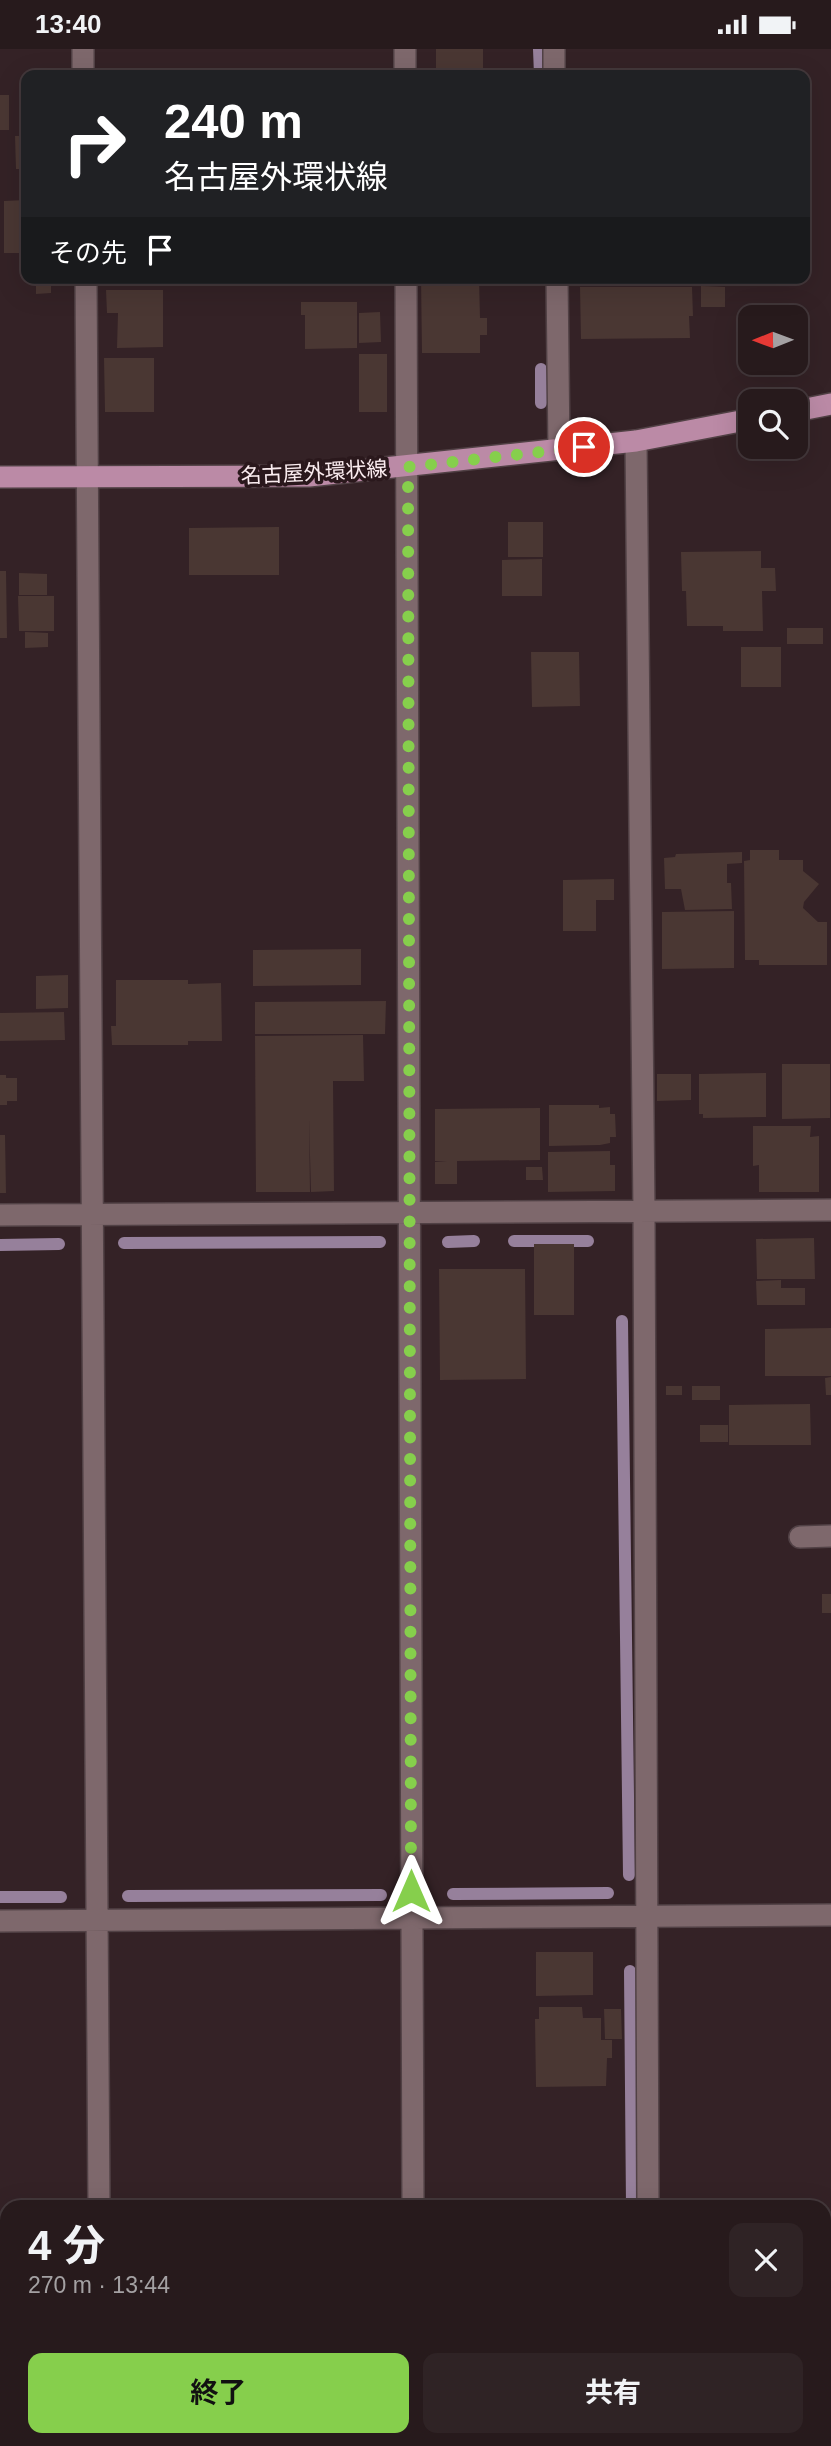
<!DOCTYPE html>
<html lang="ja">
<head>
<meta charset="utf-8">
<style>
	body { margin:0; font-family:Helvetica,"Noto Sans JP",sans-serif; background:#2f2325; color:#f1f3f6; height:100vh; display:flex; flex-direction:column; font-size:26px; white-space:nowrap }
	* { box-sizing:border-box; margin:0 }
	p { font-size:23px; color:#a4a1a3 }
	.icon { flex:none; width:38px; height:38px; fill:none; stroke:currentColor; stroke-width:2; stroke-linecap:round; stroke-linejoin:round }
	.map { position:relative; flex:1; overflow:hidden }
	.sheet { position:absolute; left:0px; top:2151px; width:831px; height:247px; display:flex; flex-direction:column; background:#271a1c; border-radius:21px 21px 0 0; box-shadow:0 7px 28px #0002,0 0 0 2px #43383b }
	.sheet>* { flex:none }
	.guide { position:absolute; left:21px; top:21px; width:789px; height:214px; border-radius:14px; box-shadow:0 7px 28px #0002,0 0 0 2px #43383b; background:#202124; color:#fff; overflow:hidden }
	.needle { width:46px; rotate:269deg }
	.buttons { position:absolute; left:738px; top:256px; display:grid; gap:14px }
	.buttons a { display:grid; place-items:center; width:70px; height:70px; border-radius:14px; background:#271a1c; box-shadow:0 7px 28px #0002,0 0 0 2px #43383b; font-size:35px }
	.pin { position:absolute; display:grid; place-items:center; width:60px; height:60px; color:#fff; margin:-30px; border:4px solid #fff; border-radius:50%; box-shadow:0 2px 7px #0007 }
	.me { position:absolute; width:77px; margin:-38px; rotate:0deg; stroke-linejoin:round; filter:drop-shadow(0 0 5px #0008) }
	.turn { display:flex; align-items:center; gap:24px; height:147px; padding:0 28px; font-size:32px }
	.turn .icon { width:91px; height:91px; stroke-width:2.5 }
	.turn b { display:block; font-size:49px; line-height:60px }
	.then { display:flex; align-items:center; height:66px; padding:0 28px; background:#0003; gap:14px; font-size:26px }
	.round { display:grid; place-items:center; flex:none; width:74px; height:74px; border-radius:14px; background:#2f2325 }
	.summary { display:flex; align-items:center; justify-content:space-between; height:119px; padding:0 28px }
	h1 { font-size:42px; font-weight:700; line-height:52px }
	.button { display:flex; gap:14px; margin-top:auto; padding:14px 28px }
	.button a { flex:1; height:80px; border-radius:14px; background:#86cf4c; color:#111; font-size:28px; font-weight:700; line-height:80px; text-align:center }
	.button a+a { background:#2f2325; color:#f1f3f6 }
	.status { display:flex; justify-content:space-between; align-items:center; height:49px; padding:0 35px; background:#271a1c; direction:ltr }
	.status svg { height:19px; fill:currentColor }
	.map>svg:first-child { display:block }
</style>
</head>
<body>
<div class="status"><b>13:40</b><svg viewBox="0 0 49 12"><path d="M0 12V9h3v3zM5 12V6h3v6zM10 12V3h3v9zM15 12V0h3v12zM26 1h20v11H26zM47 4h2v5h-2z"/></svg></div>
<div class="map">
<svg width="831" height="2397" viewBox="0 0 831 2397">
	<rect width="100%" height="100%" fill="#342226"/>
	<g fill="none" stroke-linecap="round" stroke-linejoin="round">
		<path stroke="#96809b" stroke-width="12" d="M539 0 540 26
			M541 354V320
			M514 1192H588
			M448 1193 474 1192
			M124 1194 380 1193
			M0 1196 59 1195
			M622 1272 629 1826
			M453 1845 608 1844
			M128 1847 381 1846
			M0 1848H61
			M630 1922 632 2158"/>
	</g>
	<path fill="#4a3733" d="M436 0H483V26H436Z
		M0 46H9V81H0Z
		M15 87H26V120H16Z
		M26 151V204H4V152Z
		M36 229H51V244L36 245Z
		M421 229H479L480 269H487V286H480V304H422Z
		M701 237 725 238V258H701Z
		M580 238H692L693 267H689L690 289 581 290Z
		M106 241H163V298L117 299 118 264H107Z
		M301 253H357V299L305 300V266H301Z
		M380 263 381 293 359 294V264Z
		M359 305H387V363H359Z
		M104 309H154V363H105Z
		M508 473H543V508H508Z
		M279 478V526H189V479Z
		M761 502V519H775L776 542H762L763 582H723V577H687L686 542H682L681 503Z
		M542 510V547H502V511Z
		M0 522H6L7 589H0Z
		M19 524 47 525V546H19Z
		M18 547H54V582H19Z
		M787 579H823V595H787Z
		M25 583 48 584V598L25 599Z
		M741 598H781V638H741Z
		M531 603H579L580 657 532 658Z
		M750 801H779V811H803V822L819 835 804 853 803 859 818 873H827V916H759V911H745L744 812 750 811Z
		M742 803V814L727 815V834H731L732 860 685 861 681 840H665L664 809 675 808 676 805Z
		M614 830V851H596V882H563V831Z
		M734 862V919L662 920V863Z
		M361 900V936L253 937V901Z
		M68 926V959L36 960V927Z
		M116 931H188V935L221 934 222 992H188V996H112L111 977H116Z
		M386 952 385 985H255V953Z
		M64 963 65 991 0 992V964Z
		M363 986 364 1032H333L334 1142 311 1143 309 1070 310 1143H256L255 987Z
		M782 1015H830V1069L782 1070Z
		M766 1024V1068L703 1069V1065H699V1025Z
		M657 1025H691V1051L657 1052Z
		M0 1026H6V1029H17V1052H7V1056H0Z
		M549 1056H599V1059L610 1058V1065H615L616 1088H610V1094L600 1096 549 1097Z
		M540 1059V1111L457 1112V1135H435V1113H447L435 1112V1060Z
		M753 1077H811L810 1088 819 1087V1143H759V1116L753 1117Z
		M0 1086H5L6 1144H0Z
		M610 1102V1116H615V1142L548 1143V1103Z
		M526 1118H542L543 1131H526Z
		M814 1189 815 1230H757L756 1190Z
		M534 1195H574V1266H534Z
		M439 1220H525L526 1330 440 1331Z
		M781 1231V1239H805V1256H757L756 1232Z
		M831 1279V1327H765V1280Z
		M831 1328V1346H826L825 1329Z
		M666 1337H682V1346H666Z
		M692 1337H720V1351H692Z
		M810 1355 811 1396H729V1356Z
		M700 1376H728V1393H700Z
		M822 1545H831V1564H822Z
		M536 1903H593V1946L536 1947Z
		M539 1958H582L583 1969H601V1991H612V2009H607L606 2037 536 2038 535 1970H539Z
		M604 1960H621L622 1990H605Z
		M510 2390H537V2397H510Z
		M549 2390H620V2397H548Z"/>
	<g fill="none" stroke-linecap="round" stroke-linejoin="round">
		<defs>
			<path id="minor" d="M83 0V26
				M405 0V26
				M554 0V26
				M86 229 99 2158
				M406 229 413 2158
				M557 229 559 401
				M636 392 644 1163 648 2158
				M0 1166 831 1161
				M800 1488 831 1487
				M0 1872 831 1866
				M101 2390V2397
				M413 2390V2397
				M649 2390V2397"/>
			<path id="major" d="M796 362 831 355
				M0 428 309 427 636 392 751 370"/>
		</defs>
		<use href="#minor" stroke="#514145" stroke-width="24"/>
		<use href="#major" stroke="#514145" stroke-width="24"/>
		<use href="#minor" stroke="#7e686c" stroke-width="21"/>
		<use href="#major" stroke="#bb8aa6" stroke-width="21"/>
	</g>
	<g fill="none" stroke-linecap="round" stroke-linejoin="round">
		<path stroke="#86cf4c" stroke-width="12" stroke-dasharray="0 21.6" d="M411 1842 408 418 584 398"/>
	</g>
	<g text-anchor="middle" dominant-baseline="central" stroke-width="7" stroke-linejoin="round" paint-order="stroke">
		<g font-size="21" fill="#faecef" stroke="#2a181c">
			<text transform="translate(314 423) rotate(-3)">名古屋外環状線</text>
		</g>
	</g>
</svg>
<div class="buttons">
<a><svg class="needle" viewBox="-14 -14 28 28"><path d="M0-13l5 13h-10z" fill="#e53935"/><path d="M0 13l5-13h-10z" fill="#a4a1a3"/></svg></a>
<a><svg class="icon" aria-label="search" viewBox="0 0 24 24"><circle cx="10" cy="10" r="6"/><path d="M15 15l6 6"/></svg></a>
</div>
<div class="pin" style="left:584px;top:398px;background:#d93025"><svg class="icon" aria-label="arrive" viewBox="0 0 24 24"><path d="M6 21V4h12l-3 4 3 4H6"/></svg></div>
<svg class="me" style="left:411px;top:1842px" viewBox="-20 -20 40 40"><path d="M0-17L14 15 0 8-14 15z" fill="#86cf4c" stroke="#fff" stroke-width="4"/></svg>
<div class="guide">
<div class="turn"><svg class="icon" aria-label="right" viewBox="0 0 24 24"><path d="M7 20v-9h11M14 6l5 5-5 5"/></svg><div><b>240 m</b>名古屋外環状線</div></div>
<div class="then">その先<svg class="icon" aria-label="arrive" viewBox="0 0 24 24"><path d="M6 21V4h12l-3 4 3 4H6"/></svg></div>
</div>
<section class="sheet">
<div class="summary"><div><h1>4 分</h1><p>270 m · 13:44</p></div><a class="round"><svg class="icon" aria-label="close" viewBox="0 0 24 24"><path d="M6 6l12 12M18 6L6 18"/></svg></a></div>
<div class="button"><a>終了</a><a>共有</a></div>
</section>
</div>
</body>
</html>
